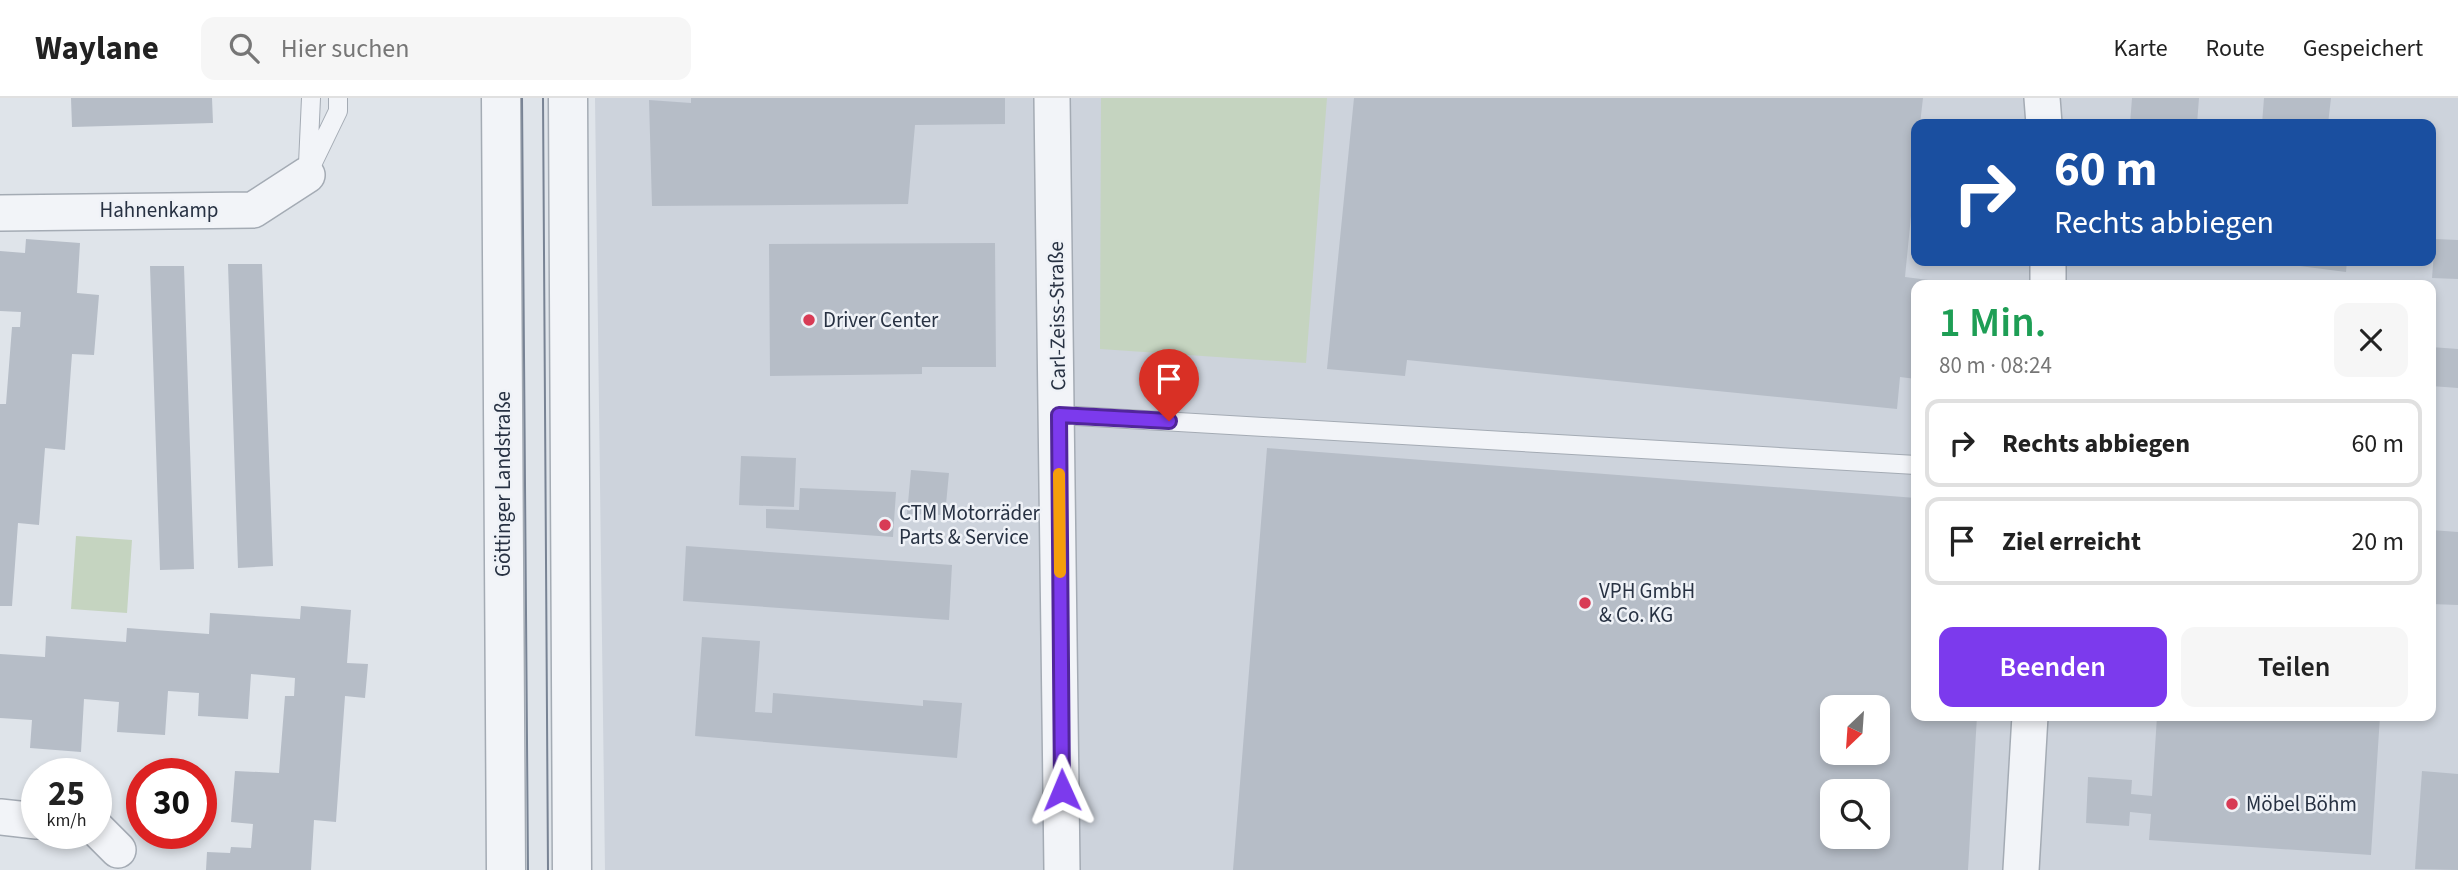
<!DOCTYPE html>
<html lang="de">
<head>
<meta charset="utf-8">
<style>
	body { margin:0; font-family:"Source Sans 3",sans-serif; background:#f6f6f6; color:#222; height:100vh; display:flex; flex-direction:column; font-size:26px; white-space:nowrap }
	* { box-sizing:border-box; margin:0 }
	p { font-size:23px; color:#767676 }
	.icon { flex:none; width:38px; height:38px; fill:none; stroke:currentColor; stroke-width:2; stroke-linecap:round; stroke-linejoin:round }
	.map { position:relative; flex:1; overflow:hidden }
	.side { position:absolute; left:1911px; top:182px; width:525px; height:441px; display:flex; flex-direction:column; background:#fff; border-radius:14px; box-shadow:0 4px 10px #0003 }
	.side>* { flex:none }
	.hud { position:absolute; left:1911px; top:21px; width:525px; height:147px; border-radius:14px; box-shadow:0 4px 10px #0003; background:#1a4fa0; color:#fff; overflow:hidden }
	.needle { width:46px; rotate:205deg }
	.controls { position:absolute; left:1820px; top:597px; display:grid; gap:14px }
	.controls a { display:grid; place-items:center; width:70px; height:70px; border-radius:14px; background:#fff; box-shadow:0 4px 10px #0003; font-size:35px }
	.speed { position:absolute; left:21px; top:660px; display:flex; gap:14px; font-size:35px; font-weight:700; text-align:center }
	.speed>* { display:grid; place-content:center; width:91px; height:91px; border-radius:50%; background:#fff; box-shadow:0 4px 10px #0003; line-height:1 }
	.speed small { font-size:18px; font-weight:400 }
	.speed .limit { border:10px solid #d22; background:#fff; color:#111 }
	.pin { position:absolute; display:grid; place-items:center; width:60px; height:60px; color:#fff; margin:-72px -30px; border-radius:50% 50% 50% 0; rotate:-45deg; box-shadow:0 0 7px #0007 }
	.pin .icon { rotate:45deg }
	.me { position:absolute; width:77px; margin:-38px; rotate:359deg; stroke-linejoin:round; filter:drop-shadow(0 0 5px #0008) }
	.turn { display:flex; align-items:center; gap:24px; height:147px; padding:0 28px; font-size:32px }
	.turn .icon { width:91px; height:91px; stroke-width:2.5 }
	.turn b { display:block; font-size:49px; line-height:60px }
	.round { display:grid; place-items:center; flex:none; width:74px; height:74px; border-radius:14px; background:#f6f6f6 }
	.head { display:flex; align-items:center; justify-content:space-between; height:119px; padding:0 28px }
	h1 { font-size:42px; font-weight:600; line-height:52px; color:#1e9e55 }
	.cta { display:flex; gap:14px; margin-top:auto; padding:14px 28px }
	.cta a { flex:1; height:80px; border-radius:14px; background:#7c3aed; color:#fff; font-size:28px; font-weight:600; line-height:80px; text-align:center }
	.cta a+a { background:#f6f6f6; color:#222 }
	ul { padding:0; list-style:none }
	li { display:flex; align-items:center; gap:21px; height:88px; margin:0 14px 10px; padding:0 14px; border:4px solid #e0e0e0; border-radius:14px }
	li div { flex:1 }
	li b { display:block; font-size:26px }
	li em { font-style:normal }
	header { display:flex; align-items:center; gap:42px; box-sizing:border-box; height:98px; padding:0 35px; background:#fff; border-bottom:2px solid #e0e0e0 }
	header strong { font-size:33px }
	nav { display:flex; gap:38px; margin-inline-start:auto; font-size:24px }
	.search { width:490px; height:63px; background:#f6f6f6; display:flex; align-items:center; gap:18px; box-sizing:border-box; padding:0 24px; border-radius:14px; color:#767676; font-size:26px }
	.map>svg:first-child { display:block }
</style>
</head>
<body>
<header>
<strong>Waylane</strong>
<div class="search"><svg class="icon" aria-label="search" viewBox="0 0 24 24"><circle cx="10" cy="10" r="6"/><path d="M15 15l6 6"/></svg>Hier suchen</div>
<nav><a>Karte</a><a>Route</a><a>Gespeichert</a></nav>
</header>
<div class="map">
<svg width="2458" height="772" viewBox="0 0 2458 772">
	<rect width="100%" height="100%" fill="#dfe4ea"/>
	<path fill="#cdd3dc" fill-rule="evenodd" d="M595 0H2458V772H605ZM1916 26H2431V163H1916ZM1916 187H2431V618H1916ZM1832 609H1878V654H1832ZM1832 693H1878V738H1832Z"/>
	<path fill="#c5d4c0" d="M1101 0H1327L1306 265 1100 251Z
		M76 438 132 442 127 515 71 511Z"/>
	<path fill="#b6bdc7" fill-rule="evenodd" d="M71 0H212L213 25 72 29Z
		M691 0H1005V26L915 27 908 106 652 108 649 2 691 5Z
		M1354 0H1923L1920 26H1916V67L1905 179 1968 187H1916V281L1900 279 1897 311 1407 262 1405 278 1327 271Z
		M2132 0H2199L2197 26H2130Z
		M2264 0H2331L2328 26H2262Z
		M26 141 80 145 77 195 99 197 94 257 72 256 65 352 45 350 39 427 18 425 12 508H0V306H6L12 229H20L21 214 0 213V153L25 155Z
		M2435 141 2458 142V181L2432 180Z
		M995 145 996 269H922V276L770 278 769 146Z
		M2262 163H2347L2346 174Z
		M228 166H262L273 468 238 470Z
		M150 168H184L194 471 160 472Z
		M2431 249 2458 251V290L2431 288Z
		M1267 350 1916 400V618H1977L1968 772H1233ZM1832 609H1878V654H1832ZM1832 693H1878V738H1832Z
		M741 358 796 360 794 409 739 407Z
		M911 372 949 375 945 417 907 416Z
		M800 390 896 394 893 439 766 430V411L799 412Z
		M2431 432 2458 434V507L2431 506Z
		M686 448 952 467 949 522 683 503Z
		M301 508 351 512 347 565 368 566 365 600 345 598 336 724 314 722 311 772H206L207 754 230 755 231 749 251 750 253 726 231 724 235 673 279 675 285 598H294L295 580 251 576 248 621 198 618 199 595 168 593 165 637 117 634 119 604 84 601 81 654 30 650 32 622 0 620V556L45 559 46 538 126 544 127 530 209 536 210 515 300 521Z
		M702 539 760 543 755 614 772 615 773 595 923 608V602L962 605 957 660 695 638Z
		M2157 618H2380L2371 757 2149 742 2151 716 2130 714 2129 728 2086 725 2088 679 2132 682 2131 696 2152 698Z
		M2422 673 2458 676V772L2415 771Z"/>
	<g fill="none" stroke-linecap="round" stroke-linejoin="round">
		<defs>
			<path id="service" d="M308 66 311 0
				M307 77 338 13V0
				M1059 317 1916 367"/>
			<path id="minor" d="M1052 0 1062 772
				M2042 0 2044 26
				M0 115 253 112 307 77
				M2048 163V187
				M0 719 37 723
				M96 730 118 752
				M2021 772 2030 618"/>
			<path id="tertiary" d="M501 0 506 772
				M568 0 572 772"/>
		</defs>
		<use href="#service" stroke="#a4abb4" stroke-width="20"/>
		<use href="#minor" stroke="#a4abb4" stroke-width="38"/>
		<use href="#tertiary" stroke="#a4abb4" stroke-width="41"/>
		<use href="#service" stroke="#f2f4f8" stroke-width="18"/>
		<use href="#minor" stroke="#f2f4f8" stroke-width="35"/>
		<use href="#tertiary" stroke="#f2f4f8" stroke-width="38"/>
		<path stroke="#788394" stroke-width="2" d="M522 0 528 772
			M543 0 548 772"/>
	</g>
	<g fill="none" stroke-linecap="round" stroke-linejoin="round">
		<defs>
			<path id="route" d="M1062 692 1059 317 1169 323"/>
		</defs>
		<use href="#route" stroke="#51269a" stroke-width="18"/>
		<use href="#route" stroke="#7c3aed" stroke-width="12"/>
		<path stroke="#f59e0b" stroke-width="12" d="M1059 376 1060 474"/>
	</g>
	<g fill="#d83b55" stroke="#eff2f7" stroke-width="2.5">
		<circle cx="809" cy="222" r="7"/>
		<circle cx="885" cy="427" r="7"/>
		<circle cx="1585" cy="505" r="7"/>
		<circle cx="2232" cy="706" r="7"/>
	</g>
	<g text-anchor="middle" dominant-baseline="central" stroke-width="5" stroke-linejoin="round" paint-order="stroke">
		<g font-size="21" fill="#273142" stroke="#eff2f7">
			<text x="159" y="112">Hahnenkamp</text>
			<text transform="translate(1057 218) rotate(-91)">Carl-Zeiss-Straße</text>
			<text transform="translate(503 386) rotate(-90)">Göttinger Landstraße</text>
		</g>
		<g font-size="21" fill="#273142" stroke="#eff2f7" text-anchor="start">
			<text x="823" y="222">Driver Center</text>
			<text x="899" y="415">CTM Motorräder<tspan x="899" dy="24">Parts &amp; Service</tspan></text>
			<text x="1599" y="493">VPH GmbH<tspan x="1599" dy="24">&amp; Co. KG</tspan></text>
			<text x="2246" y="706">Möbel Böhm</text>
		</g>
	</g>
</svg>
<div class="controls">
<a><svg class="needle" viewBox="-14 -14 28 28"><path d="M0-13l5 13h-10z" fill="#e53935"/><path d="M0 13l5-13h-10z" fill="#767676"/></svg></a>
<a><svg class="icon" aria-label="search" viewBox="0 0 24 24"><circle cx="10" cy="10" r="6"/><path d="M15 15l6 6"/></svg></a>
</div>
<div class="speed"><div>25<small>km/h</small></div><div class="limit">30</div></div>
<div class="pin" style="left:1169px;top:323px;background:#d93025"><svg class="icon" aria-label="arrive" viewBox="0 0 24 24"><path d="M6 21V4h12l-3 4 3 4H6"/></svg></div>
<svg class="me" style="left:1062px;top:692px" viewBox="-20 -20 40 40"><path d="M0-17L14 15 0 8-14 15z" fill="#7c3aed" stroke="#fff" stroke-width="4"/></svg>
<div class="hud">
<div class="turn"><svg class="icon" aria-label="right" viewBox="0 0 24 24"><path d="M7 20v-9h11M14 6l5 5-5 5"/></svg><div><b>60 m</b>Rechts abbiegen</div></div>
</div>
<section class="side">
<div class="head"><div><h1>1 Min.</h1><p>80 m · 08:24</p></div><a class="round"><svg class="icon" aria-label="close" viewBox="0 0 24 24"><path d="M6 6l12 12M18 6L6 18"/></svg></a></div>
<ul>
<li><svg class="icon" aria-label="right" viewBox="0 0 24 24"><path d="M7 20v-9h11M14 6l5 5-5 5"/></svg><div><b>Rechts abbiegen</b></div><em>60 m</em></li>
<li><svg class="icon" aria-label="arrive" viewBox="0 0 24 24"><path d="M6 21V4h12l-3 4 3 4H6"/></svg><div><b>Ziel erreicht</b></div><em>20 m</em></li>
</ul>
<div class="cta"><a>Beenden</a><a>Teilen</a></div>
</section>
</div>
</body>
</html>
